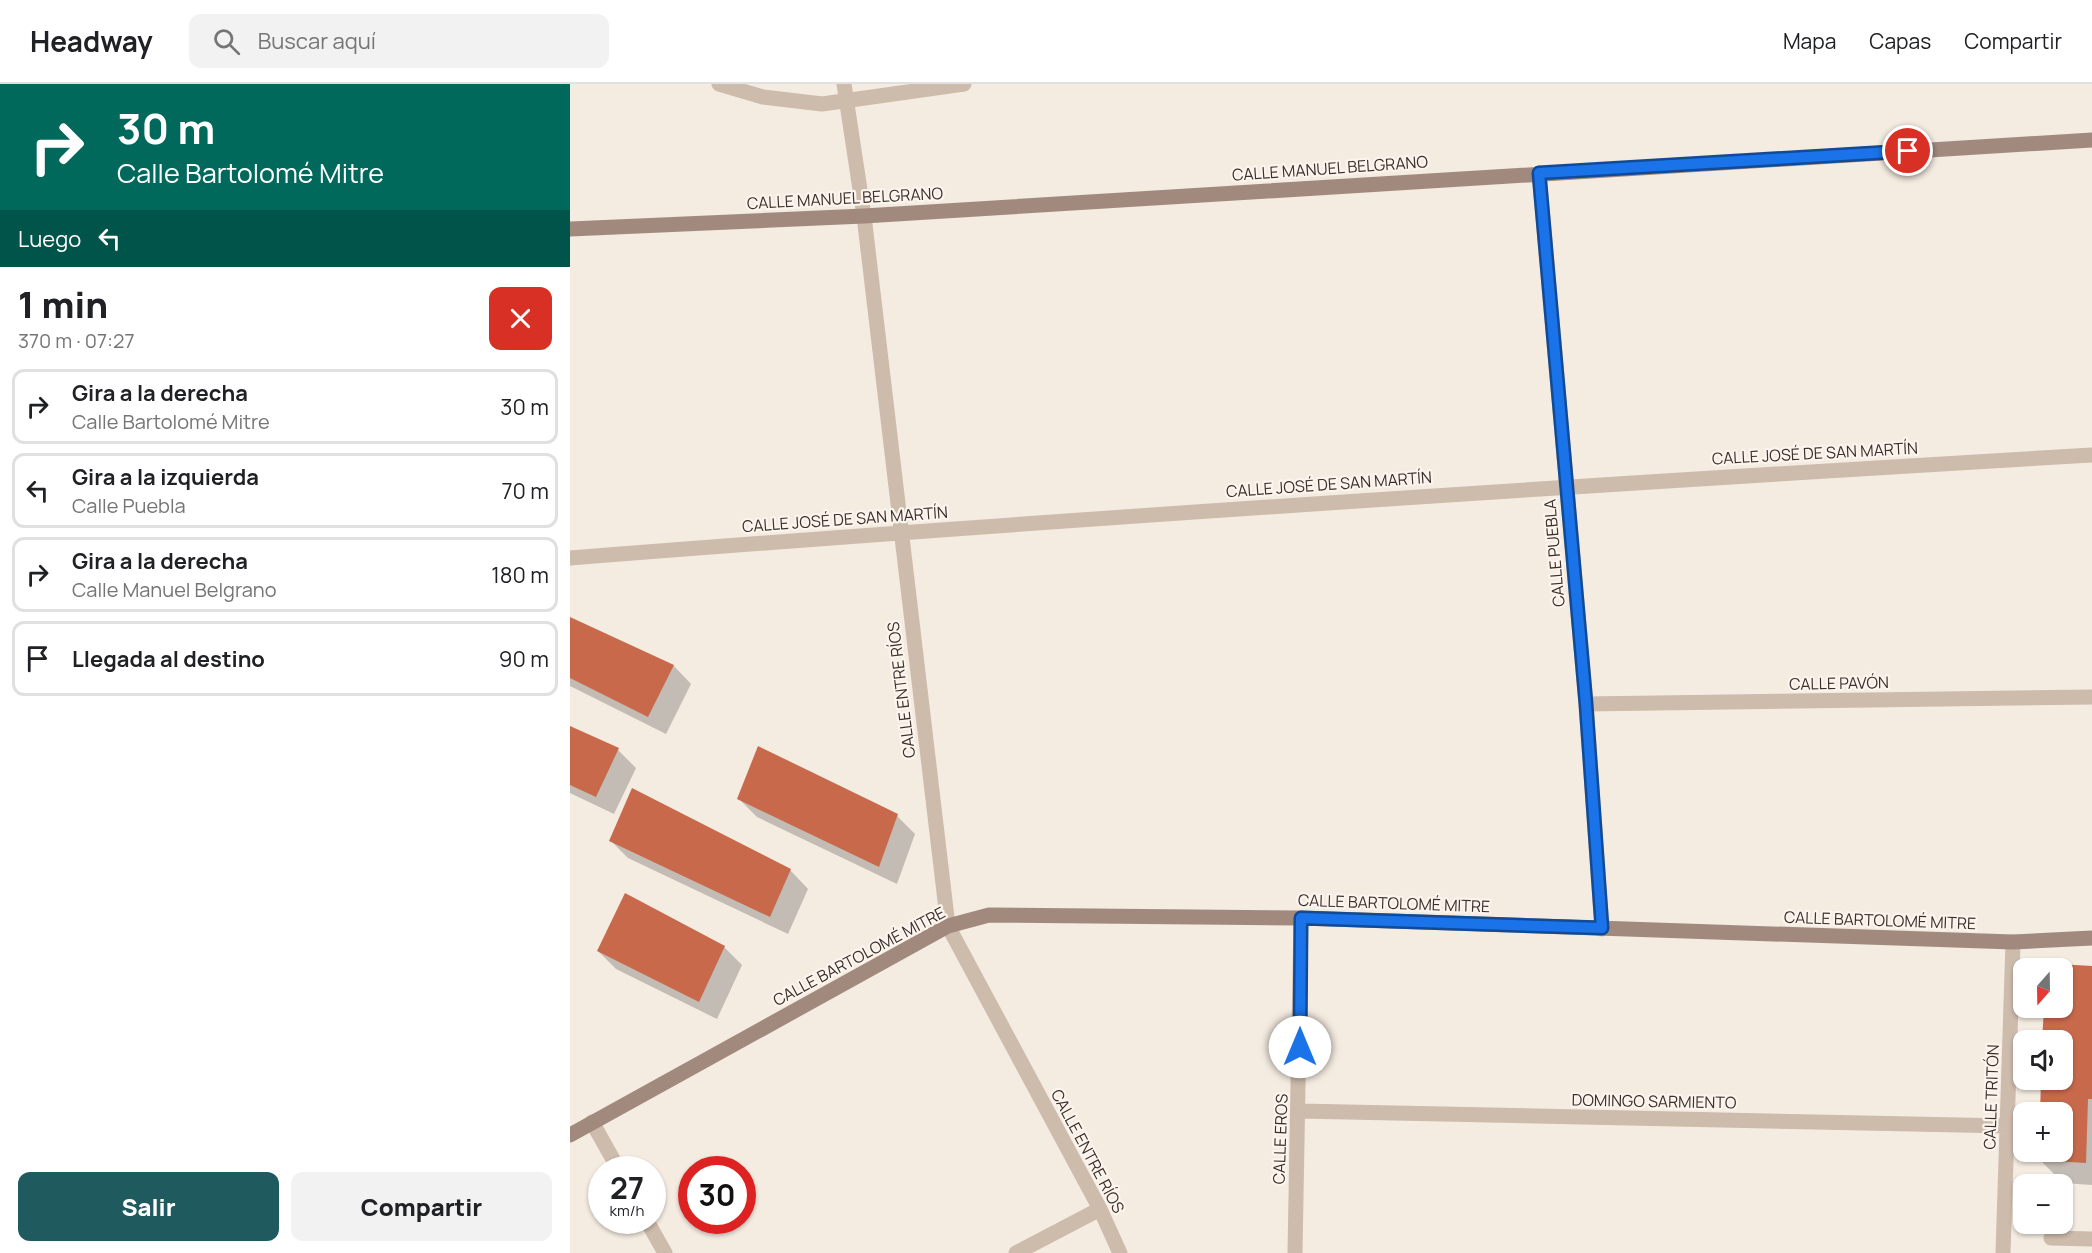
<!DOCTYPE html>
<html lang="es">
<head>
<meta charset="utf-8">
<style>
	body { margin:0; font-family:Manrope,sans-serif; background:#f2f2f2; color:#202124; height:100vh; display:flex; flex-direction:column; font-size:22px; white-space:nowrap }
	* { box-sizing:border-box; margin:0 }
	p { font-size:20px; color:#757577 }
	.icon { flex:none; width:33px; height:33px; fill:none; stroke:currentColor; stroke-width:2; stroke-linecap:round; stroke-linejoin:round }
	.map { position:relative; flex:1; overflow:hidden }
	.drawer { display:flex; flex-direction:column; background:#fff; width:570px }
	.drawer>* { flex:none }
	.hud { background:#00695c; color:#fff; overflow:hidden }
	.needle { width:39px; rotate:200deg }
	.buttons { position:absolute; left:1443px; top:874px; display:grid; gap:12px }
	.buttons a { display:grid; place-items:center; width:60px; height:60px; border-radius:12px; background:#fff; box-shadow:0 2px 4px #0004; font-size:30px }
	.speed { position:absolute; left:18px; top:1072px; display:flex; gap:12px; font-size:30px; font-weight:700; text-align:center }
	.speed>* { display:grid; place-content:center; width:78px; height:78px; border-radius:50%; background:#fff; box-shadow:0 2px 4px #0004; line-height:1 }
	.speed small { font-size:15px; font-weight:400 }
	.speed .limit { border:9px solid #d22; background:#fff; color:#111 }
	.pin { position:absolute; display:grid; place-items:center; width:51px; height:51px; color:#fff; margin:-26px; border:3px solid #fff; border-radius:50%; box-shadow:0 2px 6px #0007 }
	.me { position:absolute; width:66px; margin:-33px; rotate:0deg; stroke-linejoin:round; filter:drop-shadow(0 0 4px #0008) }
	.turn { display:flex; align-items:center; gap:21px; height:126px; padding:0 18px; font-size:27px }
	.turn .icon { width:78px; height:78px; stroke-width:2.5 }
	.turn b { display:block; font-size:42px; line-height:51px }
	.then { display:flex; align-items:center; height:57px; padding:0 18px; background:#0003; gap:12px; font-size:22px }
	.round { display:grid; place-items:center; flex:none; width:63px; height:63px; border-radius:12px; background:#f2f2f2 }
	.head { display:flex; align-items:center; justify-content:space-between; height:102px; padding:0 18px }
	h1 { font-size:36px; font-weight:800; line-height:45px }
	.action { display:flex; gap:12px; margin-top:auto; padding:12px 18px }
	.action a { flex:1; height:69px; border-radius:12px; background:#1f5a5e; color:#fff; font-size:24px; font-weight:800; line-height:69px; text-align:center }
	.action a+a { background:#f2f2f2; color:#202124 }
	ul { padding:0; list-style:none }
	li { display:flex; align-items:center; gap:18px; height:75px; margin:0 12px 9px; padding:0 6px; border:3px solid #e0e0e0; border-radius:12px }
	li div { flex:1 }
	li b { display:block; font-size:22px }
	li em { font-style:normal }
	header { display:flex; align-items:center; gap:36px; box-sizing:border-box; height:84px; padding:0 30px; background:#fff; border-bottom:2px solid #e0e0e0 }
	header strong { font-size:28px }
	nav { display:flex; gap:33px; margin-inline-start:auto; font-size:21px }
	.search { width:420px; height:54px; background:#f2f2f2; display:flex; align-items:center; gap:15px; box-sizing:border-box; padding:0 21px; border-radius:12px; color:#757577; font-size:22px }
	main { display:flex; flex:1; min-height:0 }
	.map>svg:first-child { display:block }
</style>
</head>
<body>
<header>
<strong>Headway</strong>
<div class="search"><svg class="icon" aria-label="search" viewBox="0 0 24 24"><circle cx="10" cy="10" r="6"/><path d="M15 15l6 6"/></svg>Buscar aquí</div>
<nav><a>Mapa</a><a>Capas</a><a>Compartir</a></nav>
</header>
<main>
<section class="drawer">
<div class="hud">
<div class="turn"><svg class="icon" aria-label="right" viewBox="0 0 24 24"><path d="M7 20v-9h11M14 6l5 5-5 5"/></svg><div><b>30 m</b>Calle Bartolomé Mitre</div></div>
<div class="then">Luego<svg class="icon" aria-label="left" viewBox="0 0 24 24"><path d="M17 20v-9H6M10 6l-5 5 5 5"/></svg></div>
</div>
<div class="head"><div><h1>1 min</h1><p>370 m · 07:27</p></div><a class="round" style="background:#d93025;color:#fff"><svg class="icon" aria-label="close" viewBox="0 0 24 24"><path d="M6 6l12 12M18 6L6 18"/></svg></a></div>
<ul>
<li><svg class="icon" aria-label="right" viewBox="0 0 24 24"><path d="M7 20v-9h11M14 6l5 5-5 5"/></svg><div><b>Gira a la derecha</b><p>Calle Bartolomé Mitre</p></div><em>30 m</em></li>
<li><svg class="icon" aria-label="left" viewBox="0 0 24 24"><path d="M17 20v-9H6M10 6l-5 5 5 5"/></svg><div><b>Gira a la izquierda</b><p>Calle Puebla</p></div><em>70 m</em></li>
<li><svg class="icon" aria-label="right" viewBox="0 0 24 24"><path d="M7 20v-9h11M14 6l5 5-5 5"/></svg><div><b>Gira a la derecha</b><p>Calle Manuel Belgrano</p></div><em>180 m</em></li>
<li><svg class="icon" aria-label="arrive" viewBox="0 0 24 24"><path d="M6 21V4h12l-3 4 3 4H6"/></svg><div><b>Llegada al destino</b></div><em>90 m</em></li>
</ul>
<div class="action"><a>Salir</a><a>Compartir</a></div>
</section>
<div class="map">
<svg width="1522" height="1169" viewBox="0 0 1522 1169">
	<rect width="100%" height="100%" fill="#f4ebe1"/>
	<path fill="#0003" d="M0 535 104 582 121 600 96 650 0 602Z
		M0 644 48 666 66 684 44 730 0 709Z
		M62 706 221 787 238 805 218 850 58 774 40 756Z
		M169 715 327 732 345 750 327 800 187 733Z
		M154 863 172 881 147 935 46 885 28 867Z
		M1489 882 1522 883V1101L1493 1099 1469 1075 1470 1068H1492V1029H1471L1472 996H1492V957H1474L1475 924H1492V885H1486Z"/>
	<path fill="#c8694b" d="M0 533 104 581 78 633 0 594Z
		M0 642 49 664 26 713 0 701Z
		M188 662 328 730 309 783 167 715Z
		M62 704 221 785 200 833 39 757Z
		M55 809 155 862 129 918 27 867Z
		M1488 880 1522 882V1015H1518L1516 1079 1468 1076V1068H1492V1029H1470L1471 996H1492V957H1472L1474 924H1492V885H1484Z"/>
	<g fill="none" stroke-linecap="round" stroke-linejoin="round">
		<path stroke="#cdbbac" stroke-width="15" d="M1481 1154 1522 1155"/>
		<path stroke="#cdbbac" stroke-width="15" d="M149 0 193 13 252 20 394 0
			M274 0 294 132 378 842 530 1125 550 1169
			M969 89 1016 620 1032 845
			M0 474C507 434 1014 401 1522 371
			M1016 620 1522 613
			M729 1027 1438 1042
			M22 1038 49 1086
			M77 1137 95 1169
			M446 1169 530 1125
			M725 1169 731 834
			M1433 1169 1443 858"/>
		<path stroke="#a18a7d" stroke-width="15" d="M0 145 294 132 1522 56
			M0 1051 378 842 419 831 731 834 1443 858 1522 854"/>
	</g>
	<g fill="none" stroke-linecap="round" stroke-linejoin="round">
		<defs>
			<path id="route" d="M730 963 731 834 1032 844 1016 620 969 89 1338 67"/>
		</defs>
		<use href="#route" stroke="#114b97" stroke-width="15"/>
		<use href="#route" stroke="#1a73e8" stroke-width="10"/>
	</g>
	<g text-anchor="middle" dominant-baseline="central" stroke-width="4.5" stroke-linejoin="round" paint-order="stroke">
		<g font-size="16" fill="#3b302b" stroke="#fbf5ee">
			<text transform="translate(760 84) rotate(-4)">CALLE MANUEL BELGRANO</text>
			<text transform="translate(275 114) rotate(-3)">CALLE MANUEL BELGRANO</text>
			<text transform="translate(1245 369) rotate(-3)">CALLE JOSÉ DE SAN MARTÍN</text>
			<text transform="translate(759 400) rotate(-4)">CALLE JOSÉ DE SAN MARTÍN</text>
			<text transform="translate(275 435) rotate(-4)">CALLE JOSÉ DE SAN MARTÍN</text>
			<text transform="translate(984 469) rotate(-95)">CALLE PUEBLA</text>
			<text transform="translate(1269 599) rotate(-1)">CALLE PAVÓN</text>
			<text transform="translate(331 606) rotate(-97)">CALLE ENTRE RÍOS</text>
			<text transform="translate(824 819) rotate(2)">CALLE BARTOLOMÉ MITRE</text>
			<text transform="translate(1310 836) rotate(2)">CALLE BARTOLOMÉ MITRE</text>
			<text transform="translate(289 872) rotate(-28)">CALLE BARTOLOMÉ MITRE</text>
			<text transform="translate(1421 1013) rotate(-88)">CALLE TRITÓN</text>
			<text transform="translate(1084 1017) rotate(1)">DOMINGO SARMIENTO</text>
			<text transform="translate(710 1055) rotate(-88)">CALLE EROS</text>
			<text transform="translate(518 1067) rotate(62)">CALLE ENTRE RÍOS</text>
		</g>
	</g>
</svg>
<div class="buttons">
<a><svg class="needle" viewBox="-14 -14 28 28"><path d="M0-13l5 13h-10z" fill="#e53935"/><path d="M0 13l5-13h-10z" fill="#757577"/></svg></a>
<a><svg class="icon" aria-label="sound" viewBox="0 0 24 24"><path d="M4 9h4l5-4v14l-5-4H4zM17 9q2 3 0 6"/></svg></a>
<a>+</a>
<a>−</a>
</div>
<div class="speed"><div>27<small>km/h</small></div><div class="limit">30</div></div>
<div class="pin" style="left:1338px;top:67px;background:#d93025"><svg class="icon" aria-label="arrive" viewBox="0 0 24 24"><path d="M6 21V4h12l-3 4 3 4H6"/></svg></div>
<svg class="me" style="left:730px;top:963px" viewBox="-20 -20 40 40"><circle r="19" fill="#fff"/><path d="M0-13L10 11 0 6-10 11z" fill="#1a73e8"/></svg>
</div>
</main>
</body>
</html>
